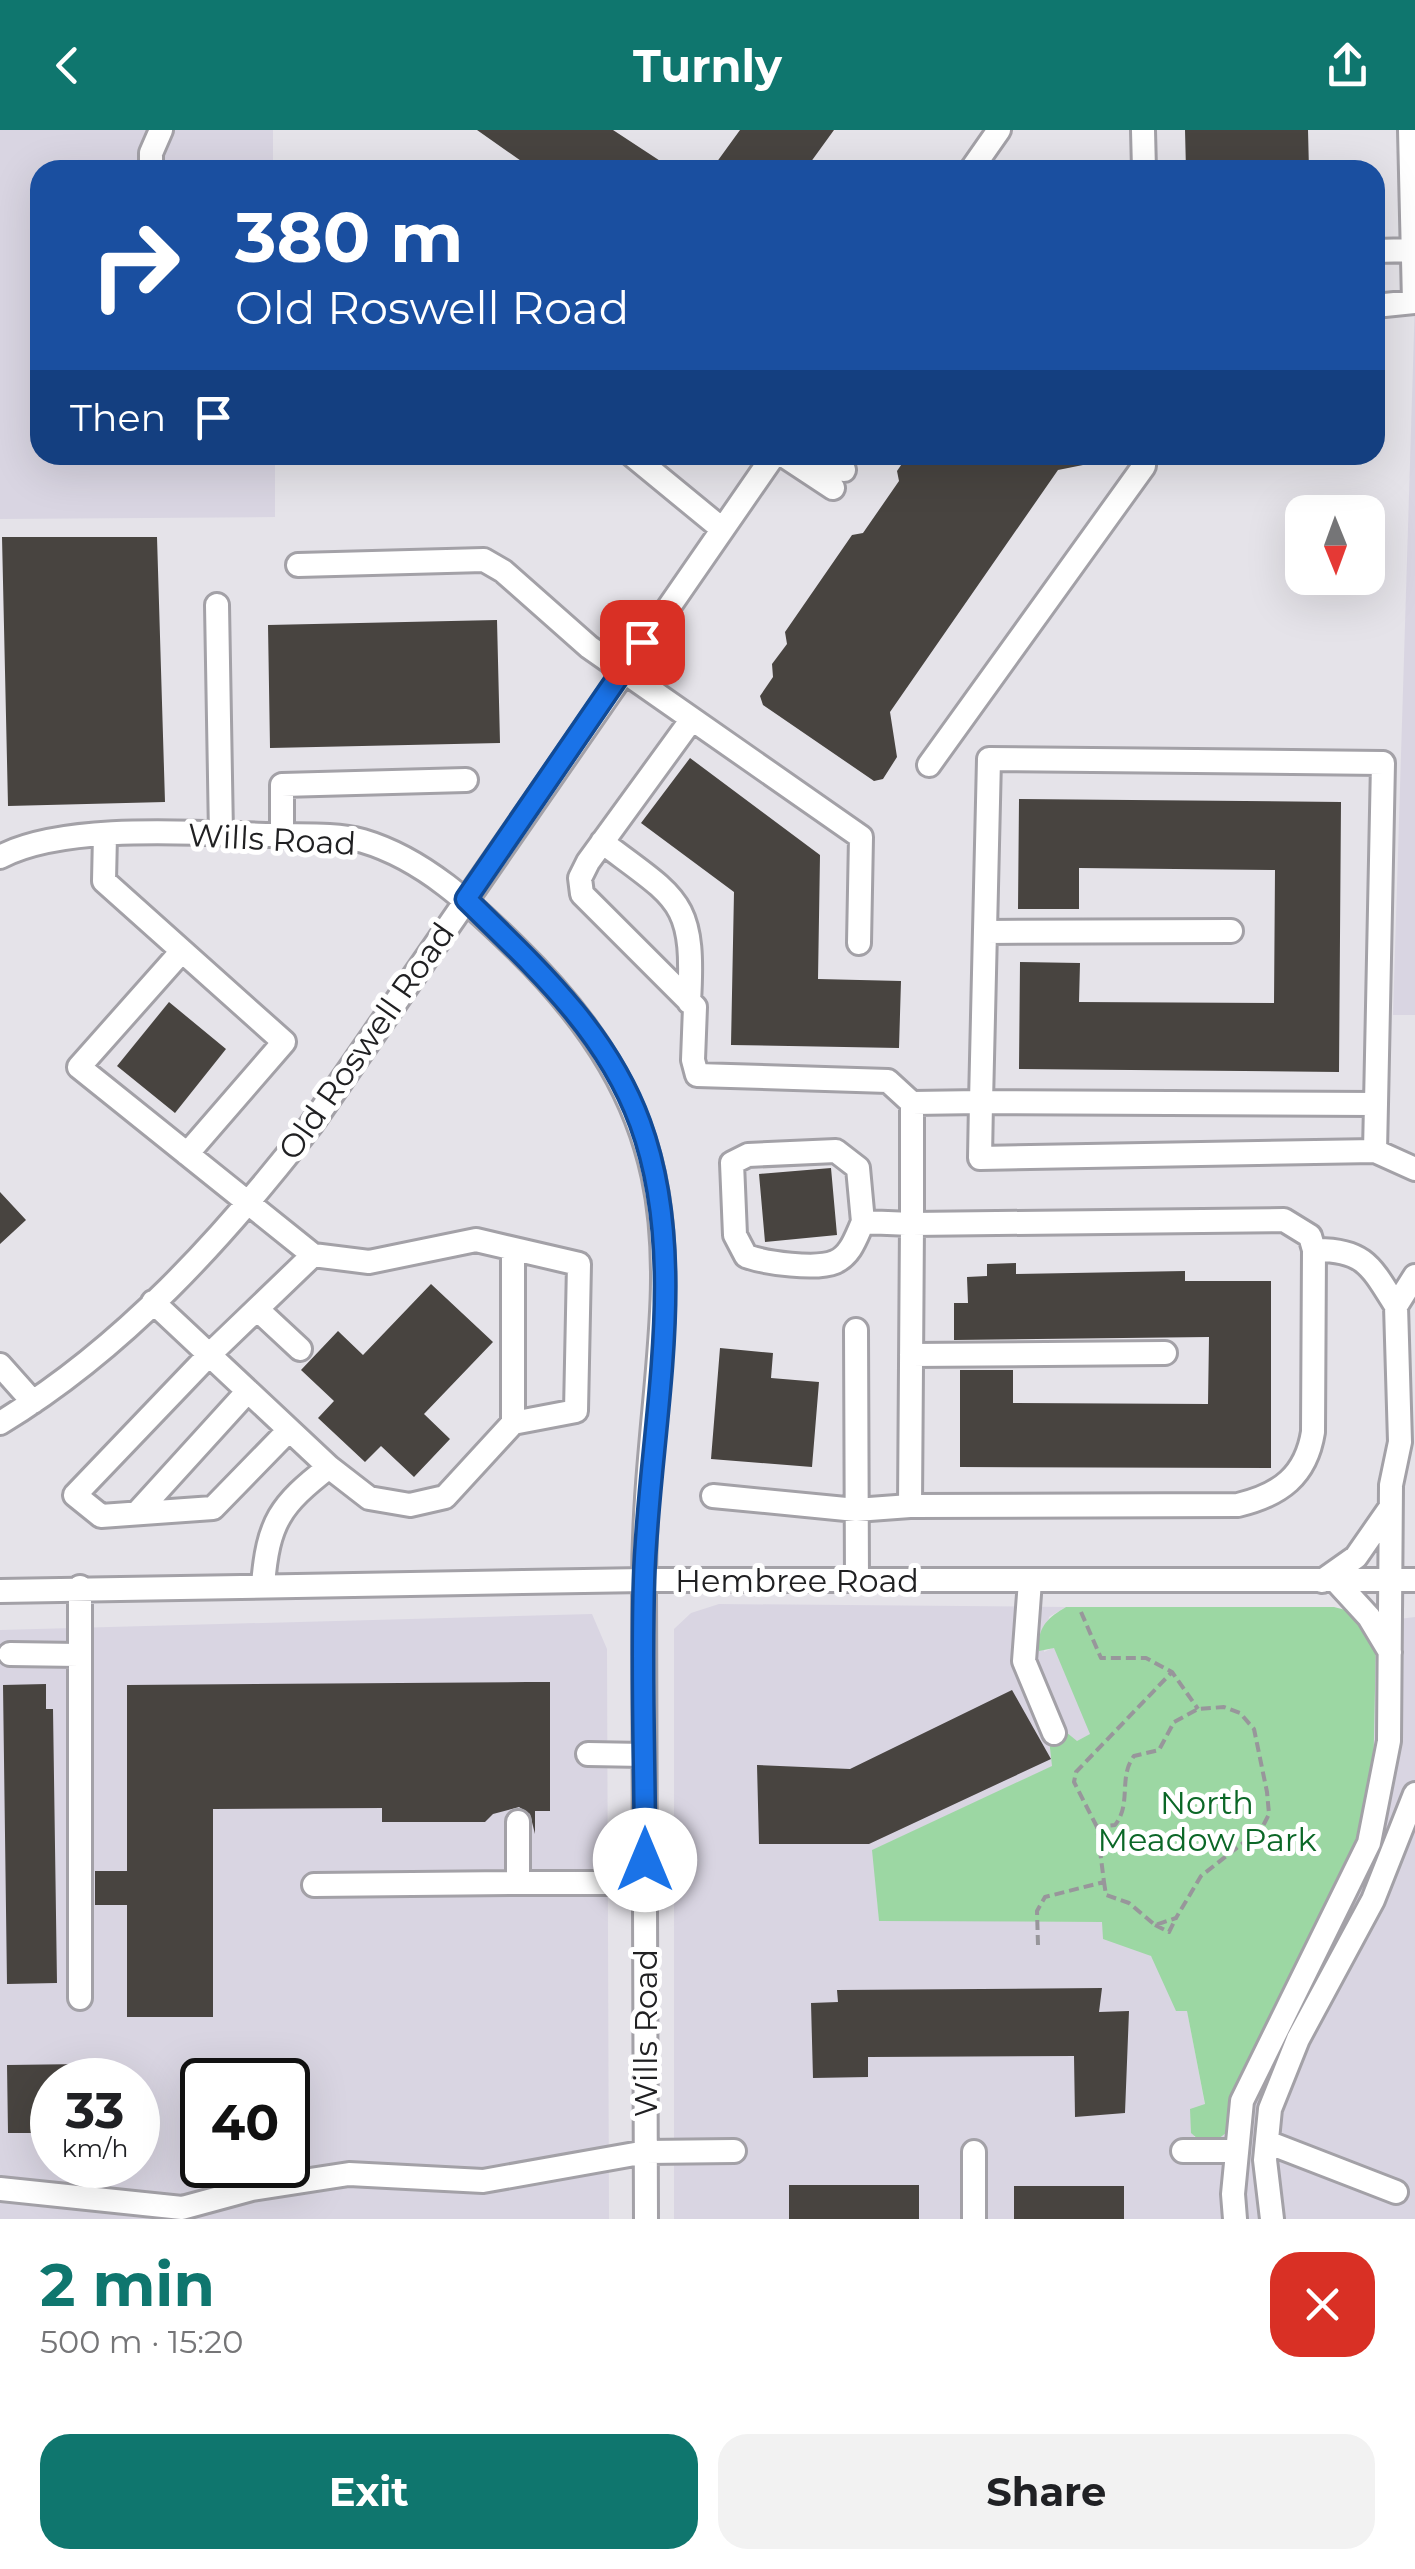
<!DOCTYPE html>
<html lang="en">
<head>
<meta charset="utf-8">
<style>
	body { margin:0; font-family:Montserrat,sans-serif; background:#f2f2f2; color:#202124; height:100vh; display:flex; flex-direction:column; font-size:38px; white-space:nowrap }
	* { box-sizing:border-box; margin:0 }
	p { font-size:32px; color:#757577 }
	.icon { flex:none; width:55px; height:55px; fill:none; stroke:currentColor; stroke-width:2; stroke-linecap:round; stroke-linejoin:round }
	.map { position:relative; height:2089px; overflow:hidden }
	.sheet { display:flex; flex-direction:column; background:#fff; flex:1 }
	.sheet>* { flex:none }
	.guide { position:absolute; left:30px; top:30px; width:1355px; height:305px; border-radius:30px; box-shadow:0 10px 40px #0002; background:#1a4fa0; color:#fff; overflow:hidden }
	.needle { width:65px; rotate:179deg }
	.controls { position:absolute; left:1285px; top:365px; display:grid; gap:20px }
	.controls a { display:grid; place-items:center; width:100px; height:100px; border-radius:20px; background:#fff; box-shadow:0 10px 40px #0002; font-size:50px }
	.speed { position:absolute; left:30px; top:1928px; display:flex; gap:20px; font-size:50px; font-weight:700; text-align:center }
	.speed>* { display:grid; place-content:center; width:130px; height:130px; border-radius:50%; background:#fff; box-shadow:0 10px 40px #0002; line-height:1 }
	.speed small { font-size:25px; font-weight:400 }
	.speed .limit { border:5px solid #111; border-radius:15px; background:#fff; color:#111 }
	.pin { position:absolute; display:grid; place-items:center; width:85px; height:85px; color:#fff; margin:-42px; border-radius:20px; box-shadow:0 5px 15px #0006 }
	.me { position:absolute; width:110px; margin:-55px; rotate:0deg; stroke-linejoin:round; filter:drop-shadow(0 0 8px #0008) }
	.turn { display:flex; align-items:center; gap:35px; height:210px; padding:0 40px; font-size:45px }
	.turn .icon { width:130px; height:130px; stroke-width:2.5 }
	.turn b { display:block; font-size:70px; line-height:85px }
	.then { display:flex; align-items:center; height:95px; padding:0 40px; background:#0003; gap:20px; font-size:38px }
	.round { display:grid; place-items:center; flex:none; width:105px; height:105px; border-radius:30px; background:#f2f2f2 }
	.headline { display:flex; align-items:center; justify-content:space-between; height:170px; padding:0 40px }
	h1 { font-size:60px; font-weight:700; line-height:75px; color:#0f766e }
	.cta { display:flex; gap:20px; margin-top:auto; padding:20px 40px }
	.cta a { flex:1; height:115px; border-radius:30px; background:#0f766e; color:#fff; font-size:40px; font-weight:700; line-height:115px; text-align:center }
	.cta a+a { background:#f2f2f2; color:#202124 }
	header { display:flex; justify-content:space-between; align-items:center; height:130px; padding:0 40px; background:#0f766e; color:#fff; font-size:45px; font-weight:700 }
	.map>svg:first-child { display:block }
</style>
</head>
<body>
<header><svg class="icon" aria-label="back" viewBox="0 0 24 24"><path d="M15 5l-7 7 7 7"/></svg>Turnly<svg class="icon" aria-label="share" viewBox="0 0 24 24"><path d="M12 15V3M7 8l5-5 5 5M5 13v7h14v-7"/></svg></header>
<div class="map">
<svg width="1415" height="2089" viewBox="0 0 1415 2089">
	<rect width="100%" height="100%" fill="#e5e3e9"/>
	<path fill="#d9d5e2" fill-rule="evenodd" d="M0 0H273V40H40V325H275V387L0 389Z
		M1415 170V885H1393Z
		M719 1474 1066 1477 1049 1487 1044 1522 1054 1517 1091 1604 1077 1611 1049 1610 1053 1636 873 1720 879 1790 1103 1792 1151 1826 1187 1880 1205 1975 1194 2007 1198 2009H1218L1367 1493 1415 1487V2089H674V1499L691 1483Z
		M592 1484 607 1519 609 2089H0V1500ZM52 1950H138V2035H52ZM202 1950H288V2035H202Z"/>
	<path fill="#9cd7a3" d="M1066 1477H1334L1353 1482 1376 1511 1373 1653 1358 1709 1226 2003 1218 2009H1198L1191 2003 1190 1979 1205 1974 1187 1881H1176L1151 1826 1103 1809 1102 1792 879 1791 872 1720 1052 1636 1049 1609 1066 1602 1077 1611 1090 1604 1054 1518 1039 1521C1037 1498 1047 1488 1066 1477Z"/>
	<path fill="#484440" d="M477 0H613L674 40H534Z
		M740 0H834L805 40H711Z
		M1185 0H1308L1309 40H1186Z
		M908 325H1097L1098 332 1058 340 890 582 897 627 883 649 874 651 763 575 760 566 773 547 772 534 787 514 785 502 852 405 863 403 899 351 897 341Z
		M2 407H157L165 672 8 676Z
		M497 490 500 613 270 618 268 495Z
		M690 628 820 725 818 849 901 851 899 918 731 915 734 762 641 693Z
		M1019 669 1341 672 1339 942 1019 939 1020 832 1080 833 1079 872 1274 873 1275 740 1079 738V779H1018Z
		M169 872 226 919 175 983 117 936Z
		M831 1038 837 1105 765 1112 759 1044Z
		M0 1062 26 1090 0 1114Z
		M1016 1133V1144L1185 1141V1151H1271V1338L960 1337V1240H1013V1273L1208 1274 1209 1207 954 1210V1173H968L967 1147 987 1146V1134Z
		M431 1154 493 1212 424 1284 450 1309 414 1347 381 1316 365 1332 318 1288 334 1271 301 1240 338 1201 363 1225Z
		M720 1218 773 1223 771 1248 819 1252 812 1337 711 1329Z
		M527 1552H550V1681H535V1704L530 1684 519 1677 493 1684 485 1692H382V1678L213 1679V1887H127V1775H95V1741H127V1555Z
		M46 1554V1579H53L57 1853 7 1854 3 1555Z
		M1012 1560 1051 1629 869 1714H759L757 1635 850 1639Z
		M1102 1858 1099 1882 1129 1881 1125 1983 1075 1987 1074 1926 868 1927V1947L813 1948 811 1873 838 1872 837 1860Z
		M84 1934V1950H52V2003H8L7 1935Z
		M789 2055H919V2089H789Z
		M1014 2056H1124V2089H1014Z"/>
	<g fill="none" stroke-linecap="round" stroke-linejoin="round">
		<defs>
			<path id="minor" d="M1143 0 1144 40
				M151 40V23L161 0
				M971 40 999 0
				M1375 121 1413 120
				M1375 176 1414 172 1410 0
				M632 325 722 399
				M783 325 833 358
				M823 325 844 340
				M298 435 484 430 503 441 589 517 861 707 859 813
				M217 475 221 704
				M692 589 588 732 580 748 582 764 695 877 693 930 697 945 888 951 912 973V1094L863 1092 858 1038 836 1021 748 1025 732 1033 735 1105 746 1126C766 1133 816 1140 835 1132 851 1125 856 1107 863 1092
				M929 635 1144 336V325
				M105 705 104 751 284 912 187 1024
				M282 705V655L466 650
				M602 712C679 770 695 770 689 872
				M0 727C64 693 195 703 269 705 299 706 334 703 363 711 424 729 472 775 516 818 737 1033 643 1193 644 1459 644 1669 645 1879 646 2089
				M985 802 1231 801
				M182 821 79 937 313 1125 369 1132 476 1110 579 1134 576 1281 513 1293 445 1367 410 1375 369 1368 329 1337
				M912 973 981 972 980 1028 1375 1021 1376 974 1383 633 989 629 981 972 1376 974
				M1375 1021 1415 1039
				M513 1120V1293
				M1314 1120 1313 1302C1306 1346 1280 1365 1238 1375L910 1376 912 1094 1284 1090 1310 1106 1314 1120C1364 1119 1371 1136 1396 1176
				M153 1172 329 1337C280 1375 268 1392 263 1455
				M257 1179 300 1219
				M856 1200 857 1451
				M911 1225 1165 1223
				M0 1235 33 1272
				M0 1293C123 1219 224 1107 311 995L774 325
				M289 1300 213 1378 101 1386 75 1365 209 1225 313 1125
				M713 1366 856 1380 910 1376
				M137 1383 248 1261
				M1030 1451 1024 1531 1054 1603
				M1322 1451 1356 1427 1388 1381
				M1336 1451 1369 1487 1390 1522
				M0 1461 644 1450H1415
				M10 1524 79 1525
				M588 1624 644 1625
				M518 1692V1753H645
				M314 1755 518 1753
				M80 1868V1457
				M1267 2012 1396 2062
				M1183 2021H1237
				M0 2059 182 2078 252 2059 349 2044 483 2051 646 2022 734 2021
				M974 2089V2022
				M1235 2089 1233 2064 1242 1971 1369 1713 1389 1611 1391 1355 1400 1312 1396 1176 1415 1146
				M1272 2089 1265 2030 1270 1979 1298 1909 1373 1770 1415 1664"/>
		</defs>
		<use href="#minor" stroke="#a3a1a7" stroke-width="28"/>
		<path stroke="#98969b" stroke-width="4" stroke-dasharray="10 5" stroke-linecap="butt" d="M1081 1482 1101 1528H1146L1172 1542
			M1097 1697 1074 1652 1076 1642 1172 1542 1198 1579
			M1155 1795 1169 1802 1176 1788
			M1038 1815 1037 1781 1045 1767 1104 1752 1097 1697 1115 1695C1132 1674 1118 1647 1134 1626L1159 1620 1174 1592 1198 1579 1224 1577 1240 1583 1254 1599 1267 1662 1269 1684 1262 1698 1201 1746 1176 1788 1155 1795 1129 1773 1106 1765 1104 1752"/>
		<use href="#minor" stroke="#fff" stroke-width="22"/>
	</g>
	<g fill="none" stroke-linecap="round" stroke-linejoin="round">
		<defs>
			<path id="route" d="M642 512 466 769C534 836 606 900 640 993 692 1135 648 1303 644 1451 641 1544 645 1637 645 1730"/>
		</defs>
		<use href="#route" stroke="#114b97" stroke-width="25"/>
		<use href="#route" stroke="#1a73e8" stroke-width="18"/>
	</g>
	<g text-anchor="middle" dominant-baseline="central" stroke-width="10" stroke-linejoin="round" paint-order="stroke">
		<g font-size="32" fill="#202022" stroke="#fff">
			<text transform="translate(272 709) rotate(3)">Wills Road</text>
			<text transform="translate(366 911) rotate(-55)">Old Roswell Road</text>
			<text x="797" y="1450">Hembree Road</text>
			<text transform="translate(645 1903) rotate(-90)">Wills Road</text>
		</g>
		<g font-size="32" fill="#0b6727" stroke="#fff">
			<text x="1207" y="1672">North<tspan x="1207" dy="37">Meadow Park</tspan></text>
		</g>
	</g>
</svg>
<div class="controls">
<a><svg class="needle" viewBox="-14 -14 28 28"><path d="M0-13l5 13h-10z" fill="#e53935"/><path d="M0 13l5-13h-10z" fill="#757577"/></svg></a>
</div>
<div class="speed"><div>33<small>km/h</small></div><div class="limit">40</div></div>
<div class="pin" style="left:642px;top:512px;background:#d93025"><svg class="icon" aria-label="arrive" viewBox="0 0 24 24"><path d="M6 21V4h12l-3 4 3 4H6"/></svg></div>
<svg class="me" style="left:645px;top:1730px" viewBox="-20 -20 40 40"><circle r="19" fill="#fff"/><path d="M0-13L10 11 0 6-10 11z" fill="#1a73e8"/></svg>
<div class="guide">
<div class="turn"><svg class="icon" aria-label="right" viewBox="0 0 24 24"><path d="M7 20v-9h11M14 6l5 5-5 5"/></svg><div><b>380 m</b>Old Roswell Road</div></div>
<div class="then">Then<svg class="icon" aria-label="arrive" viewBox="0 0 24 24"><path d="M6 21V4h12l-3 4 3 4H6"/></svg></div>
</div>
</div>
<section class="sheet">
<div class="headline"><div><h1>2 min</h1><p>500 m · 15:20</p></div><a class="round" style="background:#d93025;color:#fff"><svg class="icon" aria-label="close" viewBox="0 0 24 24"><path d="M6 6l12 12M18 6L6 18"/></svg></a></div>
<div class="cta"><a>Exit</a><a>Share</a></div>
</section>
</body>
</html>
